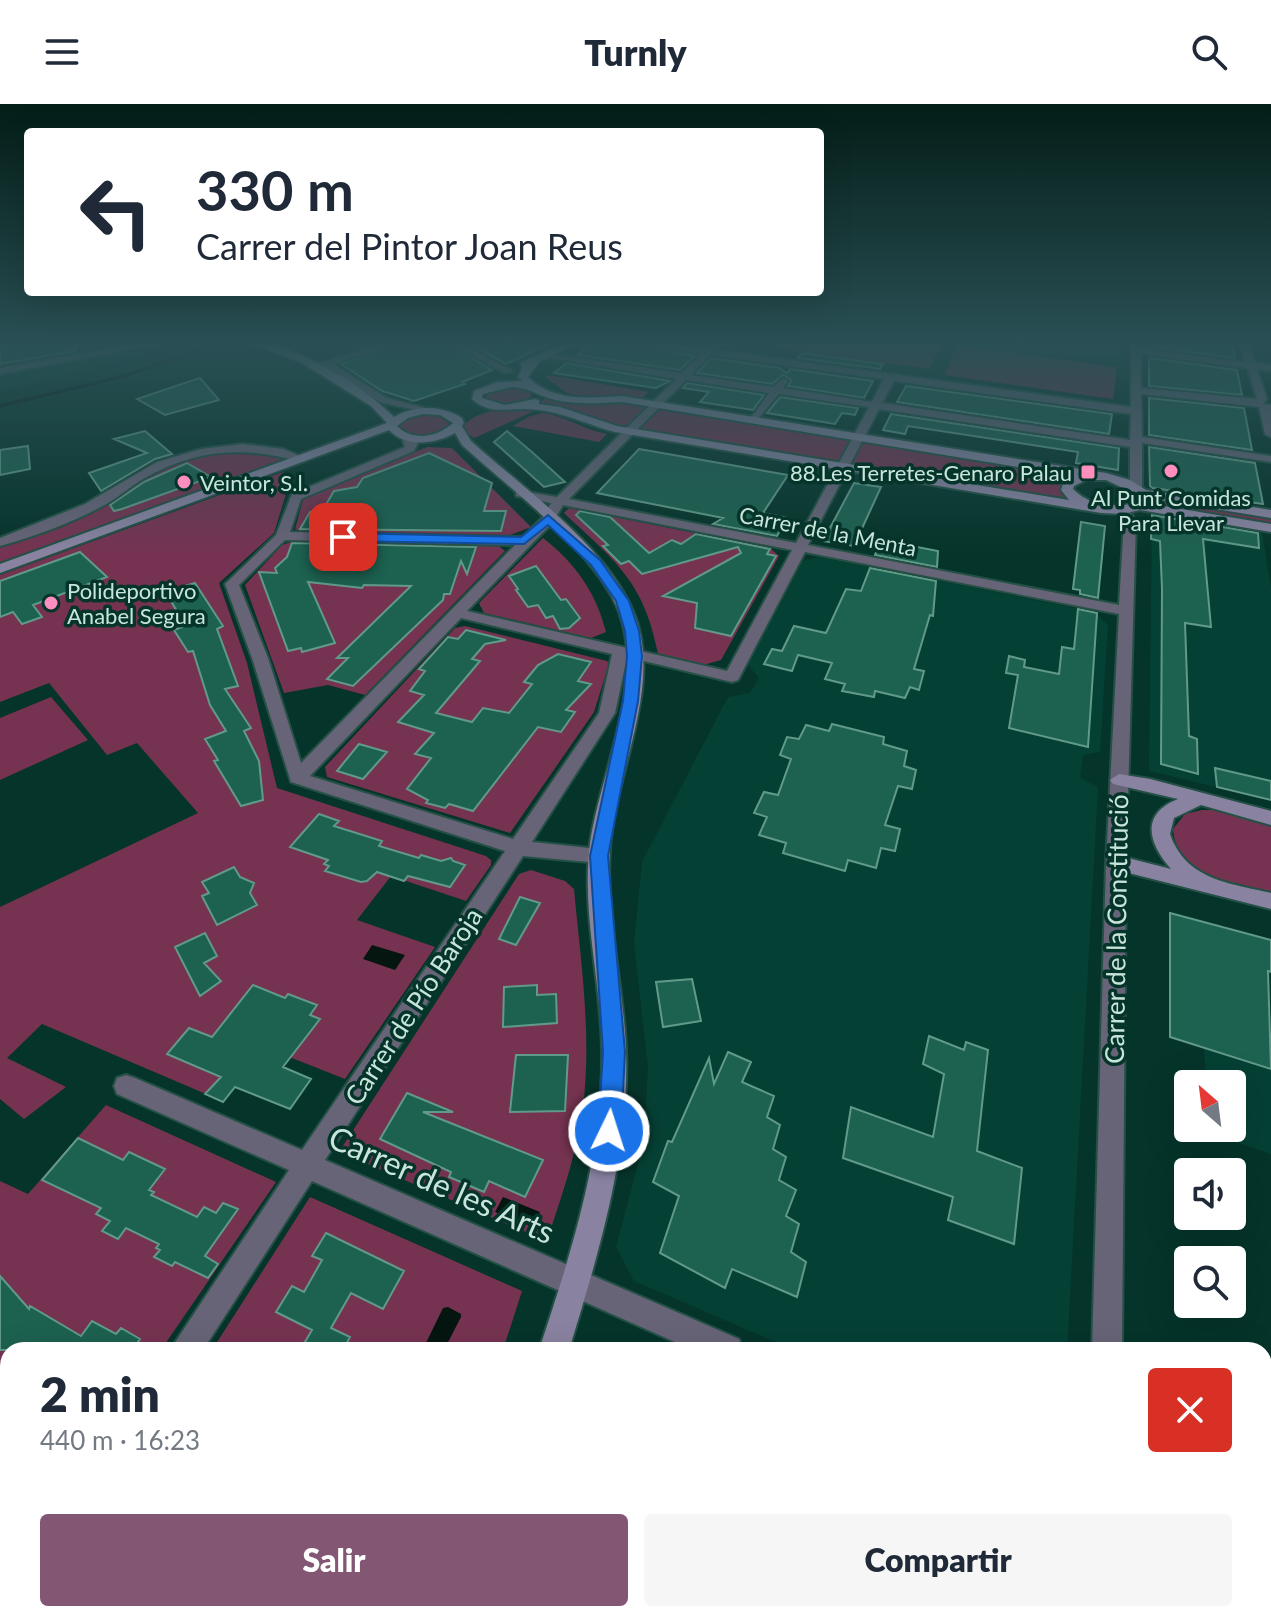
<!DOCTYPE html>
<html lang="es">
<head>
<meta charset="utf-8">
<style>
	body { margin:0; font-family:Lato,sans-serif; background:#f6f6f7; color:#1f2937; height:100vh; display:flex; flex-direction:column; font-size:30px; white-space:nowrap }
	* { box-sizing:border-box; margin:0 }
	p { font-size:26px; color:#747a83 }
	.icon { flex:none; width:44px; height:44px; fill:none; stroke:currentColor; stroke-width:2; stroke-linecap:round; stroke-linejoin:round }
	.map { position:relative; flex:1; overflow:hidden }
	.details { position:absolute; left:0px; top:1238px; width:1272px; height:280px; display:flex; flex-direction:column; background:#fff; border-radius:24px 24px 0 0; box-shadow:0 8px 32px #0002 }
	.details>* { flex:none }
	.guide { position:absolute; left:24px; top:24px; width:800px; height:168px; border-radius:8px; box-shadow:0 8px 32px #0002; background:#fff; color:#1f2937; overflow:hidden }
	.needle { width:52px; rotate:332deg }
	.tools { position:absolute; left:1174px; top:966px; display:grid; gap:16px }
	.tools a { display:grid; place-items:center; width:72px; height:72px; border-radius:8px; background:#fff; box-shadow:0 8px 32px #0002; font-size:40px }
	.pin { position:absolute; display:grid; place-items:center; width:68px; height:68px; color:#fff; margin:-34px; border-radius:16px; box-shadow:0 4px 12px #0006 }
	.me { position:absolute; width:88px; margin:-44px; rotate:4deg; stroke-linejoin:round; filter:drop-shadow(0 0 6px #0008) }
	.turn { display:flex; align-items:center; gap:28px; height:168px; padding:0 40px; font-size:36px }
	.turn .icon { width:104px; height:104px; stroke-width:2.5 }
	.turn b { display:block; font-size:56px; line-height:68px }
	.round { display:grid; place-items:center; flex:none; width:84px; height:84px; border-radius:8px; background:#f6f6f7 }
	.overview { display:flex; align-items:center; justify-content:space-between; height:136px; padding:0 40px }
	h1 { font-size:48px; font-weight:800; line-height:60px }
	.cta { display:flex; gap:16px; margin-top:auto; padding:16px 40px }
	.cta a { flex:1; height:92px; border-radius:8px; background:#835674; color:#fff; font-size:32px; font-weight:800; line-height:92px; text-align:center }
	.cta a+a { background:#f6f6f7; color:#1f2937 }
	header { display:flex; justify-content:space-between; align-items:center; height:104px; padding:0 40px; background:#fff; font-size:36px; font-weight:800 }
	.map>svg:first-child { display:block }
</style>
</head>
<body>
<header><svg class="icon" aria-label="menu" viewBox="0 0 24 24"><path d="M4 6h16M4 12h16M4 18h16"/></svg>Turnly<svg class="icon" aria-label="search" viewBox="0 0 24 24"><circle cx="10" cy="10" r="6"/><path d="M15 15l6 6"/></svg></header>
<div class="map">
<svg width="1271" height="1518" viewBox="0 0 1271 1518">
	<rect width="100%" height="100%" fill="#05342a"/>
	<path fill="#054034" d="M0 238H178L128 256 0 287Z
		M1122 238 1121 261 956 239 957 238Z
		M1152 410 1262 429 1271 483V696L1149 667Z
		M819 453 1094 508 1108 521 1100 648 1083 651 1080 673 1098 684 1067 1246H794L634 1177 616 1143 644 1037 648 963 634 839 642 758 728 593 750 589 759 574 748 561 803 457Z
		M1204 944 1271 965V1050L1209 1029 1208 1024H1232V980H1206Z"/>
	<path fill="#763351" d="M777 238H942L929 265 773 244Z
		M958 241 1117 263 1113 295 944 271Z
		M547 271 649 288 643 293 576 291 567 289 545 273Z
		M501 283 526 285 532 291C519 305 502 300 485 296L487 288Z
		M546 294 577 298 621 297 1082 372 1062 382 1064 390 1079 401 610 321 537 301Z
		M539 305 474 334 464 327 463 322C478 303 517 304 539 305Z
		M543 309C566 312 584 326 607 330L599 338 513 322 530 312Z
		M420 311 443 312 450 321C435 335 415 333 398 324L406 315Z
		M427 343 452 344 531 423 510 431 302 428 295 425 303 396 306 393Z
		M242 346 281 351 282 356 0 459V440L23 432C95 396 161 355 242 346Z
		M283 368 288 372 285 393 274 429 219 479 247 559 277 684 486 752 491 756V761L466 797 391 772 357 816 435 843 345 975 254 939 213 993 42 920 7 954 66 983 24 1015 0 995V803L198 709 137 639 107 651 49 579 0 598V471Z
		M1142 389 1271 410V424L1144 399Z
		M569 404 770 444 779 452 721 556 703 561 658 550C644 477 615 457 564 409Z
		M543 434C575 459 596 488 606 528L591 534 484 509 479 499Z
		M291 438 497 441 505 447 365 591 328 581 284 589 245 481 282 441Z
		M465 522 607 557 609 560 594 608 510 729 327 673 325 663 455 524Z
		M51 593 88 636 0 676V614Z
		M1202 706H1216L1271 720V791C1235 782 1176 771 1173 725L1185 710Z
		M531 766 565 777 574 785C580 850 590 917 585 982 582 1036 563 1087 547 1137L339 1048 519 770Z
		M106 1001 276 1078 161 1246H8V1472L0 1483V1077L28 1090Z
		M310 1093 522 1187 503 1246H212Z
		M41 1510H416L413 1518H36Z
		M528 1510H1052V1518H526Z
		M1147 1510H1221L1239 1518H1147Z"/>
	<path fill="#051510" d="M372 841 405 851 395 866 363 855Z
		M503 1093 540 1108 533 1123 495 1108Z
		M448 1203 461 1210V1213L444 1246 424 1243 443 1204Z"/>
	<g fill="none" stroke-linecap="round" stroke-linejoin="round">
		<path stroke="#051510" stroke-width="3" d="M0 302 124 272 223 238"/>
	</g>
	<path fill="#1d6150" stroke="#619a89" stroke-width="2" d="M0 238H76V247L0 260Z
		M404 238H443L492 266 462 278 465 280 414 297 382 287 341 260Z
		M465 238H554L506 260Z
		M593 238H629L695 252 680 266 577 251Z
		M1149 238H1232L1235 254 1149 243Z
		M802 249 883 260 880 265 798 254Z
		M711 254 779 264 787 269 790 265 873 277 864 294 788 282 791 276 783 271 772 280 697 269Z
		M1149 254 1237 266 1242 291 1149 282Z
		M566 259 670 277 656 284 554 269Z
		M200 274 219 296 165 311 137 295Z
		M687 279 764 291 753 306 700 298 709 288 683 284Z
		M906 282 1112 310 1109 330 897 298Z
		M780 293 858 304 855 311 842 309 835 320 767 309Z
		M1149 294 1244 304 1252 346 1149 331Z
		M891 310 1119 344 1118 366 1076 359 1078 348 908 322 905 330 883 326Z
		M145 327 172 350 155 355 101 387 89 369 147 349 114 335Z
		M507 327 532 348 565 378 544 383 494 338Z
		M28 342 30 365 0 371V346Z
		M1149 343 1255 359 1263 400 1153 384 1150 382Z
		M639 345 788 371 763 409 788 414 777 432 713 420 723 414 713 412 597 389Z
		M429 349 492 379 484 407H506L501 427 300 425 310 408 324 404 334 387 357 383 363 374Z
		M187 359 211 373 122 405 114 407 110 401 144 378Z
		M854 379 881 383 854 442 823 437Z
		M580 407 610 413 649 449 672 436 681 440 696 430 770 445 767 450 776 452 731 532 695 524 697 499 663 492 741 449 738 443 642 470 629 457 621 460 603 442 608 441 576 411Z
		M1152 411 1258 429 1259 444 1203 435 1211 523 1185 519 1189 632 1197 635 1198 670 1161 660 1162 485 1160 437 1151 435Z
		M1081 418 1105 422 1098 494 1080 490V486L1073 485Z
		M881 436 938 447 937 463 875 451Z
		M292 439 476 443 467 470 461 457 450 490H444L443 496 353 582 327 575 348 554H337L411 482 364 481 362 484 308 478 335 539 302 548 301 544 288 547 259 468 277 469 275 464 287 453Z
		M80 448 107 473 33 501 42 513 22 520 13 508 0 513V477Z
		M536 462 561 496 566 495 580 514 569 524 560 525 553 512 546 514 538 501 528 503 516 486 518 485 509 472Z
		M870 464 936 477 933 512 930 511 914 565 924 567 919 586 910 583 905 594 875 587 874 593 842 587 845 580 825 575 832 559 798 551 792 567 764 560 772 545 782 547 794 522 826 529 846 485 861 487Z
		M195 479 223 522 217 525 238 582 225 585 251 624 244 627 259 657 263 696 241 702 214 657 218 656 205 635 226 627 210 601 193 547 188 548 174 526 185 522 166 488Z
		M1078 505 1097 509 1088 643 1009 624 1018 571 1006 569 1009 552 1025 556 1024 563 1059 570 1062 543 1074 545Z
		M466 526 506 536 485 540 472 555 480 557 436 609 472 618 483 604 509 609 532 580 524 578 538 561 558 550 591 558 578 577 591 580 566 606 575 608 561 628 538 623 473 707 449 700 445 704 426 699 428 696 407 685 431 654 415 650 434 629 398 618 424 591 410 587 425 567 419 565 448 533 458 535Z
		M832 620 884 633 883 640 907 647 904 662 916 666 912 685 898 682 885 721 900 725 895 747 881 744 876 764 848 756 845 767 783 749 786 739 759 731 767 713 754 709 764 688 778 691 791 655 780 651 787 633 799 635 806 621 829 627Z
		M359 640 387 648 363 675 337 667Z
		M1215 664 1271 677V696L1217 683Z
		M319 710 339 717 334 722 382 737 379 742 419 754 421 751 441 757 451 754 453 757 465 761 450 783 408 772 404 777 377 768 367 777 361 778 325 767 329 762 324 760 328 756 290 743Z
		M234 763 240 773 254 779 250 789 257 801 217 821 202 792 209 789 202 778Z
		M520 793 540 799 516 841 499 835Z
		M1170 809 1271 836V868L1268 867 1271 965 1170 933Z
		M205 829 217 852 204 859 221 877 200 892 175 843Z
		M692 875 701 917 663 923 656 878Z
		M253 881 285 894 288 890 317 901 310 911 320 915 283 963 311 975 290 1005 235 983 223 998 205 990 221 973 167 950 189 924 212 933Z
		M537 881V891L556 890 557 919 503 923 504 883Z
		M929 932 964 946 966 938 988 946 977 1047 1022 1064 1014 1140 948 1116 953 1093 843 1054 851 1003 933 1033 944 970 923 960Z
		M728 948 751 958 742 978 774 992 767 1013 780 1021 773 1045 786 1053 779 1076 796 1086 786 1112 799 1120 791 1148 806 1158 797 1193 732 1165 725 1184 660 1149 679 1092 653 1078 668 1037 672 1038 709 954 714 980Z
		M516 951H568L565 1007 510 1008Z
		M407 989 453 1008H423L543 1056 525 1093 489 1077 484 1088 449 1073 451 1068 380 1035Z
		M78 1034 123 1056 129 1048 165 1065 149 1086 154 1088 151 1091 197 1113 204 1103 216 1109 223 1099 238 1105 205 1152 218 1160 208 1174 175 1158 172 1162 154 1153 160 1146 156 1144 159 1140 126 1124 118 1135 102 1127 110 1117 96 1110 101 1104 42 1076Z
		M326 1129 404 1167 383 1205 351 1189 331 1224 350 1233 343 1246H319L305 1238 312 1226 276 1208 292 1182 304 1188 322 1156 312 1152Z
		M0 1172 29 1205 30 1202 81 1232 92 1217 116 1230 121 1224 140 1235 136 1241 145 1246H0Z"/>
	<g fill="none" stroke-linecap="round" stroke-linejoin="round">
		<defs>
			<path id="street" d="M147 238H169L0 270V264Z
				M386 238H401L333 260 387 294 429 305V309L379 298 320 259Z
				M446 238H458L513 267 505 269Z
				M632 238 706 245 716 238H727L717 246 1131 303V238H1141V245L1245 258 1239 238H1249L1255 259 1271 261V267L1257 265 1267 295 1263 300 1271 301V333L1265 330 1259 303 1141 290 1142 333 1271 352V358L1142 339V384L1136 388 1130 384V343L879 305 808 441 1119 501 1124 416 1116 406 1126 403 1136 416 1126 759 1122 1246H1092L1106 759 1119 510 805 448 738 576 732 578 627 553 615 609 532 738 599 745 606 747 609 752 606 757 599 759 523 752 325 1056 739 1235 743 1246H693L312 1077 203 1246H170L289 1066 117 990 114 982 117 974 126 971 135 974 302 1046 505 747 291 678 252 554 225 480 276 431 292 390 405 343 402 334 408 331 418 339 414 347 301 395 290 428 523 433 543 413 551 399 516 392V386L557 393 676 275 540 252 545 249 681 269 701 250ZM1141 250 1247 264 1257 295 1141 284ZM710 251 884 275 872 298 783 284 788 277 783 274 773 283 691 271ZM686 276 769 289 750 315 755 318 779 290 869 303 796 439 569 395ZM894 277 1131 310 1130 336 882 299ZM563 401 792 446 727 567 467 507 553 418ZM285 436 515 441 301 659 268 554 239 481ZM461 514 612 550 599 609 513 735 310 672Z
				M243 340 283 345 308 355 302 358C244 342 197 344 143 375 131 382 120 392 108 399 75 418 36 432 0 442V434L85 400 157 358 201 345Z
				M1264 1466 1271 1468V1504L1264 1501Z
				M8 1493V1510H28L24 1518H0V1496Z
				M1084 1510H1120V1518H1084Z"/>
			<path id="secondary" d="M248 238C293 238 363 281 394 313 415 301 441 301 462 314L464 319 462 322 471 337C524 385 604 440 633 507 665 580 614 670 610 745 605 812 623 877 626 944 630 1047 599 1148 569 1246H539C571 1149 604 1049 602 945 601 877 581 808 590 739 600 668 646 579 619 508 596 448 510 385 462 341L455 329C435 340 406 344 389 326L0 469V460L387 319 371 302 302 259ZM423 310 440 311 453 319C438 333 413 338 397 322L408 314Z
				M567 238H579L539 258 528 273C553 298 589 294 622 292L1106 369 1130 376 1146 386 1271 406V414L1142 393 1106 376H1086L1074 382 1073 385C1092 404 1116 404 1140 398L1271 420V428L1140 406 1121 410 1101 409 615 328C585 320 557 305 525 305 505 305 488 310 472 295L474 287 497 278 522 277 518 273 522 264 520 259ZM511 283C528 283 539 292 555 296 577 301 600 299 622 298L1073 372 1064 377 1061 386 1069 396 617 322 560 303 539 300V296L535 295 505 301 482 294 483 290Z
				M1119 670 1150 675 1271 707V721L1201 701 1174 714 1170 730C1186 776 1229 779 1271 789V805L1109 764 1106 759 1109 754 1116 751 1171 765C1148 739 1140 710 1178 695L1113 680 1110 676Z
				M455 1510H491L488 1518H452Z"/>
		</defs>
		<use href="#street" stroke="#245046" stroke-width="4"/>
		<use href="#secondary" stroke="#245046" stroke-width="4"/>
		<use href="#street" fill="#676477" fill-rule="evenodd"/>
		<use href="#secondary" fill="#8983a1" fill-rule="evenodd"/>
	</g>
	<linearGradient id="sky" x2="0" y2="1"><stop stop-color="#031d17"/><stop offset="0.53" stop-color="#2a5055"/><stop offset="1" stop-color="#2a5055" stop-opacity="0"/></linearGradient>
	<rect width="1271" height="451" fill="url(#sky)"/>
	<path fill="#1a73e8" stroke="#114b97" stroke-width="2" d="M548 411 600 456 629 497 639 527 642 552 638 597 608 752 625 948 621 1027 618 1035 609 1039 601 1035 598 1027 603 948 590 752 623 597 627 552 625 527 616 497 591 461 548 421 524 440 343 437 337 433 343 429 521 433Z"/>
	<g fill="#fd8ebe" stroke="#05342a" stroke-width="3">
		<circle cx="1171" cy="367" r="8"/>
		<rect x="1080" y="360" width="16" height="16" rx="4"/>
		<circle cx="184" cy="378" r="8"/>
		<circle cx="51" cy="499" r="8"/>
	</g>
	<g text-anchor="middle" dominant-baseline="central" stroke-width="7" stroke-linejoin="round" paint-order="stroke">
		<g font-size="22" fill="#c8e5db" stroke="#05342a" text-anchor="start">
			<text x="1072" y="368" text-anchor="end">88.Les Terretes-Genaro Palau</text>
			<text x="200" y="378">Veintor, S.l.</text>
			<text x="1171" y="393" text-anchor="middle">Al Punt Comidas<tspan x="1171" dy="25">Para Llevar</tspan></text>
			<text x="67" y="486">Polideportivo<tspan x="67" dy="25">Anabel Segura</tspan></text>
		</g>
		<g font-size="22" fill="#c8e5db" stroke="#05342a">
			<text transform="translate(828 427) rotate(11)">Carrer de la Menta</text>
		</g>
		<g font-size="26" fill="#c8e5db" stroke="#05342a">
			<text transform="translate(1116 825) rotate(-89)">Carrer de la Constitució</text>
			<text transform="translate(413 902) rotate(-57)">Carrer de Pío Baroja</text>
		</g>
		<g font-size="32" fill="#c8e5db" stroke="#05342a">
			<text transform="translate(442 1080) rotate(24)">Carrer de les Arts</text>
		</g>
	</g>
</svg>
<div class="tools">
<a><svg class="needle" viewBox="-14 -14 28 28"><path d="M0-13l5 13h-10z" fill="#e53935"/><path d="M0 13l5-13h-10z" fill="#747a83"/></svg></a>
<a><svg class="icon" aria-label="sound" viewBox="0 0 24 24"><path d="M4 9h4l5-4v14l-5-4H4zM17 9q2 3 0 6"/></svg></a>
<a><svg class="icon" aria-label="search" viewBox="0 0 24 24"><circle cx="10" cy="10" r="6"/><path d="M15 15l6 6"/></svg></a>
</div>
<div class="pin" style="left:343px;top:433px;background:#d93025"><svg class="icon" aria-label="arrive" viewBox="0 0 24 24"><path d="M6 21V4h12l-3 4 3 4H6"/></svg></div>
<svg class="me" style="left:609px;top:1027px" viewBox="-20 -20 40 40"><circle r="17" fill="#1a73e8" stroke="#fff" stroke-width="3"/><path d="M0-11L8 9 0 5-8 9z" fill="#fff"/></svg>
<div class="guide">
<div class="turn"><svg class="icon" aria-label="left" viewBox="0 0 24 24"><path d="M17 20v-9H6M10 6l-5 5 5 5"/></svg><div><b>330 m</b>Carrer del Pintor Joan Reus</div></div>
</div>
<section class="details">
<div class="overview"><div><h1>2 min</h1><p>440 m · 16:23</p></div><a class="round" style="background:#d93025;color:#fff"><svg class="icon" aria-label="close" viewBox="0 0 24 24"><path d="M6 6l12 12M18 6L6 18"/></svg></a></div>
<div class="cta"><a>Salir</a><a>Compartir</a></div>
</section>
</div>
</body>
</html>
